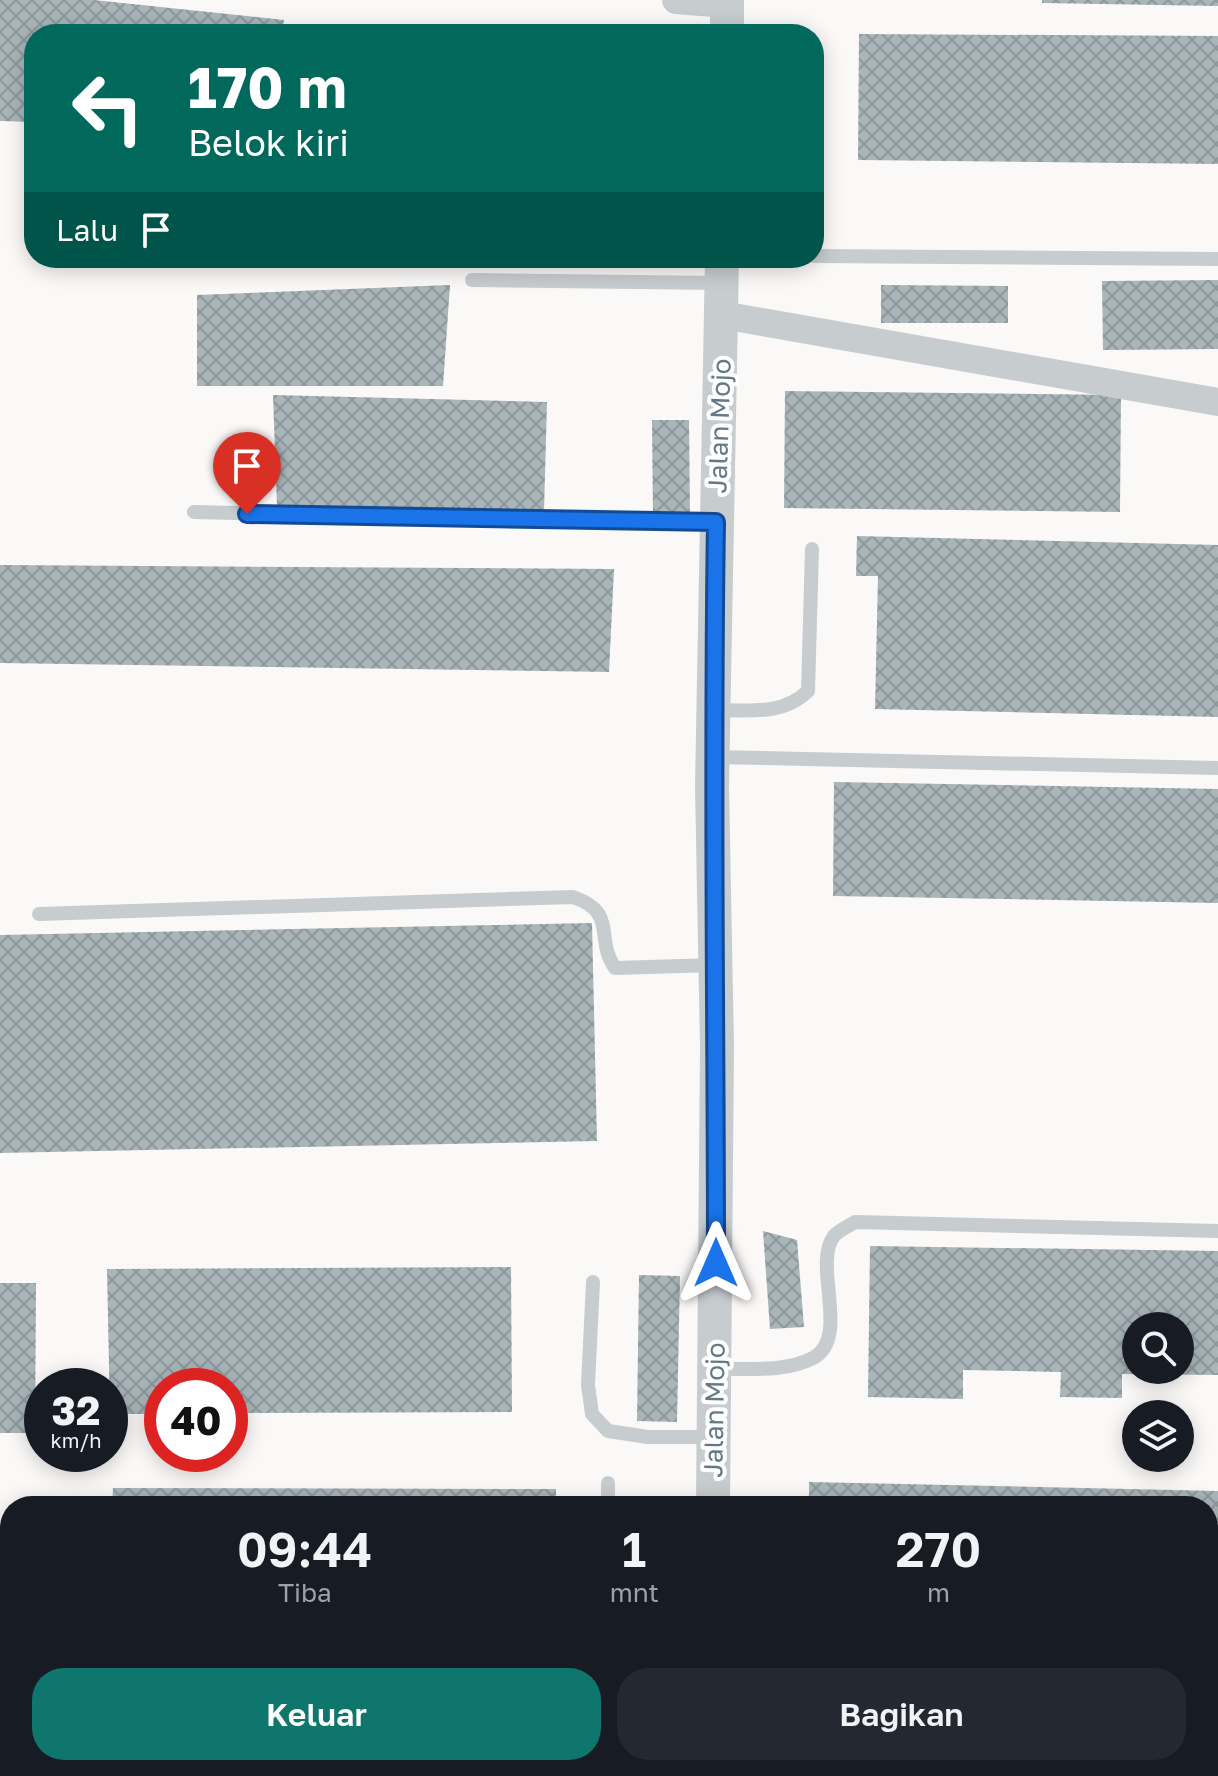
<!DOCTYPE html>
<html lang="id">
<head>
<meta charset="utf-8">
<style>
	body { margin:0; font-family:"Golos Text",sans-serif; background:#242831; color:#f1f3f6; height:100vh; display:flex; flex-direction:column; font-size:30px; white-space:nowrap }
	* { box-sizing:border-box; margin:0 }
	p { font-size:26px; color:#9ea1a6 }
	.icon { flex:none; width:44px; height:44px; fill:none; stroke:currentColor; stroke-width:2; stroke-linecap:round; stroke-linejoin:round }
	.map { position:relative; flex:1; overflow:hidden }
	.details { position:absolute; left:0px; top:1496px; width:1218px; height:280px; display:flex; flex-direction:column; background:#171b24; border-radius:32px 32px 0 0; box-shadow:0 4px 20px #0003 }
	.details>* { flex:none }
	.hud { position:absolute; left:24px; top:24px; width:800px; height:244px; border-radius:32px; box-shadow:0 4px 20px #0003; background:#00695c; color:#fff; overflow:hidden }
	.fabs { position:absolute; left:1122px; top:1312px; display:grid; gap:16px }
	.fabs a { display:grid; place-items:center; width:72px; height:72px; border-radius:50%; background:#171b24; box-shadow:0 4px 20px #0003; font-size:40px }
	.speed { position:absolute; left:24px; top:1368px; display:flex; gap:16px; font-size:40px; font-weight:700; text-align:center }
	.speed>* { display:grid; place-content:center; width:104px; height:104px; border-radius:50%; background:#171b24; box-shadow:0 4px 20px #0003; line-height:1 }
	.speed small { font-size:20px; font-weight:400 }
	.speed .limit { border:12px solid #d22; background:#fff; color:#111 }
	.pin { position:absolute; display:grid; place-items:center; width:68px; height:68px; color:#fff; margin:-82px -34px; border-radius:50% 50% 50% 0; rotate:-45deg; box-shadow:0 0 8px #0007 }
	.pin .icon { rotate:45deg }
	.me { position:absolute; width:88px; margin:-44px; rotate:0deg; stroke-linejoin:round; filter:drop-shadow(0 0 6px #0008) }
	.turn { display:flex; align-items:center; gap:28px; height:168px; padding:0 32px; font-size:36px }
	.turn .icon { width:104px; height:104px; stroke-width:2.5 }
	.turn b { display:block; font-size:56px; line-height:68px }
	.then { display:flex; align-items:center; height:76px; padding:0 32px; background:#0003; gap:16px; font-size:30px }
	.eta { display:flex; justify-content:space-evenly; align-items:center; height:136px; text-align:center }
	.eta b { font-size:48px; font-weight:600; line-height:56px }
	.primary-button { display:flex; gap:16px; margin-top:auto; padding:16px 32px }
	.primary-button a { flex:1; height:92px; border-radius:32px; background:#0f766e; color:#fff; font-size:32px; font-weight:600; line-height:92px; text-align:center }
	.primary-button a+a { background:#242831; color:#f1f3f6 }
	.map>svg:first-child { display:block }
</style>
</head>
<body>
<div class="map">
<svg width="1218" height="1776" viewBox="0 0 1218 1776">
	<defs>
		<pattern id="building-cross-hatch" width="8" height="8" patternUnits="userSpaceOnUse" patternTransform="scale(2)"><rect width="8" height="8" fill="#a9b5b9"/><path d="M0 0l8 8M0 8l8-8" fill="none" stroke="#8d989c"/></pattern>
	</defs>
	<rect width="100%" height="100%" fill="#faf9f7"/>
	<path fill="url(#building-cross-hatch)" fill-rule="evenodd" d="M0 0H94L284 20 282 34H34V122L0 121Z
		M1042 0H1218V6L1042 3Z
		M859 34 1218 36V164L858 160Z
		M1218 280V349L1103 350 1102 281Z
		M450 285 443 386H197V295Z
		M881 285 1008 286V323H881Z
		M785 391 1121 395 1120 512 784 508Z
		M273 395 547 402 544 512 277 507Z
		M652 420H689L690 517H653Z
		M857 536 1218 545V717L875 709 878 576H856Z
		M0 565 614 569 609 672 0 663Z
		M834 782 1218 789V903L833 896Z
		M592 923 597 1141 0 1153V935Z
		M763 1231 797 1240 804 1327 770 1329Z
		M870 1246 1218 1251V1375L1122 1374V1398L1060 1397 1061 1372 963 1370V1399L868 1397ZM1136 1326H1180V1370H1136Z
		M511 1267 512 1412 230 1413V1386H162V1414H110L107 1269Z
		M639 1275 680 1276 677 1422 637 1421Z
		M0 1283H36L35 1433H0Z
		M809 1482 1218 1491V1745H1208V1506H809Z
		M113 1488 556 1489V1506H112Z"/>
	<g fill="none" stroke-linecap="round" stroke-linejoin="round">
		<path stroke="#c7cccf" stroke-width="14" d="M814 256 1218 259
			M472 280 723 283
			M194 512 663 523 716 522
			M714 710C747 710 783 716 808 691L812 549
			M713 757 1218 768
			M39 914 573 897C619 913 594 938 615 968L715 965
			M593 1282 588 1385 592 1414 608 1431 648 1437H713
			M715 1369C746 1368 784 1373 813 1358 851 1338 812 1264 834 1236 839 1230 849 1226 855 1222L1218 1231
			M608 1483V1506
			M0 1634H10"/>
		<path stroke="#c7cccf" stroke-width="28" d="M676 0 727 4
			M722 315 1218 402"/>
		<path stroke="#c7cccf" stroke-width="34" d="M727 34V0
			M713 1506 717 1046 712 786 722 258
			M711 1776V1766"/>
	</g>
	<g fill="none" stroke-linecap="round" stroke-linejoin="round">
		<defs>
			<path id="route" d="M247 514 716 522C712 769 716 1016 716 1263"/>
		</defs>
		<use href="#route" stroke="#114b97" stroke-width="20"/>
		<use href="#route" stroke="#1a73e8" stroke-width="14"/>
	</g>
	<g text-anchor="middle" dominant-baseline="central" stroke-width="8" stroke-linejoin="round" paint-order="stroke">
		<g font-size="26" fill="#637a84" stroke="#fff">
			<text transform="translate(719 426) rotate(-88)">Jalan Mojo</text>
			<text transform="translate(714 1410) rotate(-89)">Jalan Mojo</text>
		</g>
	</g>
</svg>
<div class="fabs">
<a><svg class="icon" aria-label="search" viewBox="0 0 24 24"><circle cx="10" cy="10" r="6"/><path d="M15 15l6 6"/></svg></a>
<a><svg class="icon" aria-label="layers" viewBox="0 0 24 24"><path d="M12 4l9 5-9 5-9-5zM3 14l9 5 9-5"/></svg></a>
</div>
<div class="speed"><div>32<small>km/h</small></div><div class="limit">40</div></div>
<div class="pin" style="left:247px;top:514px;background:#d93025"><svg class="icon" aria-label="arrive" viewBox="0 0 24 24"><path d="M6 21V4h12l-3 4 3 4H6"/></svg></div>
<svg class="me" style="left:716px;top:1263px" viewBox="-20 -20 40 40"><path d="M0-17L14 15 0 8-14 15z" fill="#1a73e8" stroke="#fff" stroke-width="4"/></svg>
<div class="hud">
<div class="turn"><svg class="icon" aria-label="left" viewBox="0 0 24 24"><path d="M17 20v-9H6M10 6l-5 5 5 5"/></svg><div><b>170 m</b>Belok kiri</div></div>
<div class="then">Lalu<svg class="icon" aria-label="arrive" viewBox="0 0 24 24"><path d="M6 21V4h12l-3 4 3 4H6"/></svg></div>
</div>
<section class="details">
<div class="eta">
<div><b>09:44</b><p>Tiba</p></div>
<div><b>1</b><p>mnt</p></div>
<div><b>270</b><p>m</p></div>
</div>
<div class="primary-button"><a>Keluar</a><a>Bagikan</a></div>
</section>
</div>
</body>
</html>
